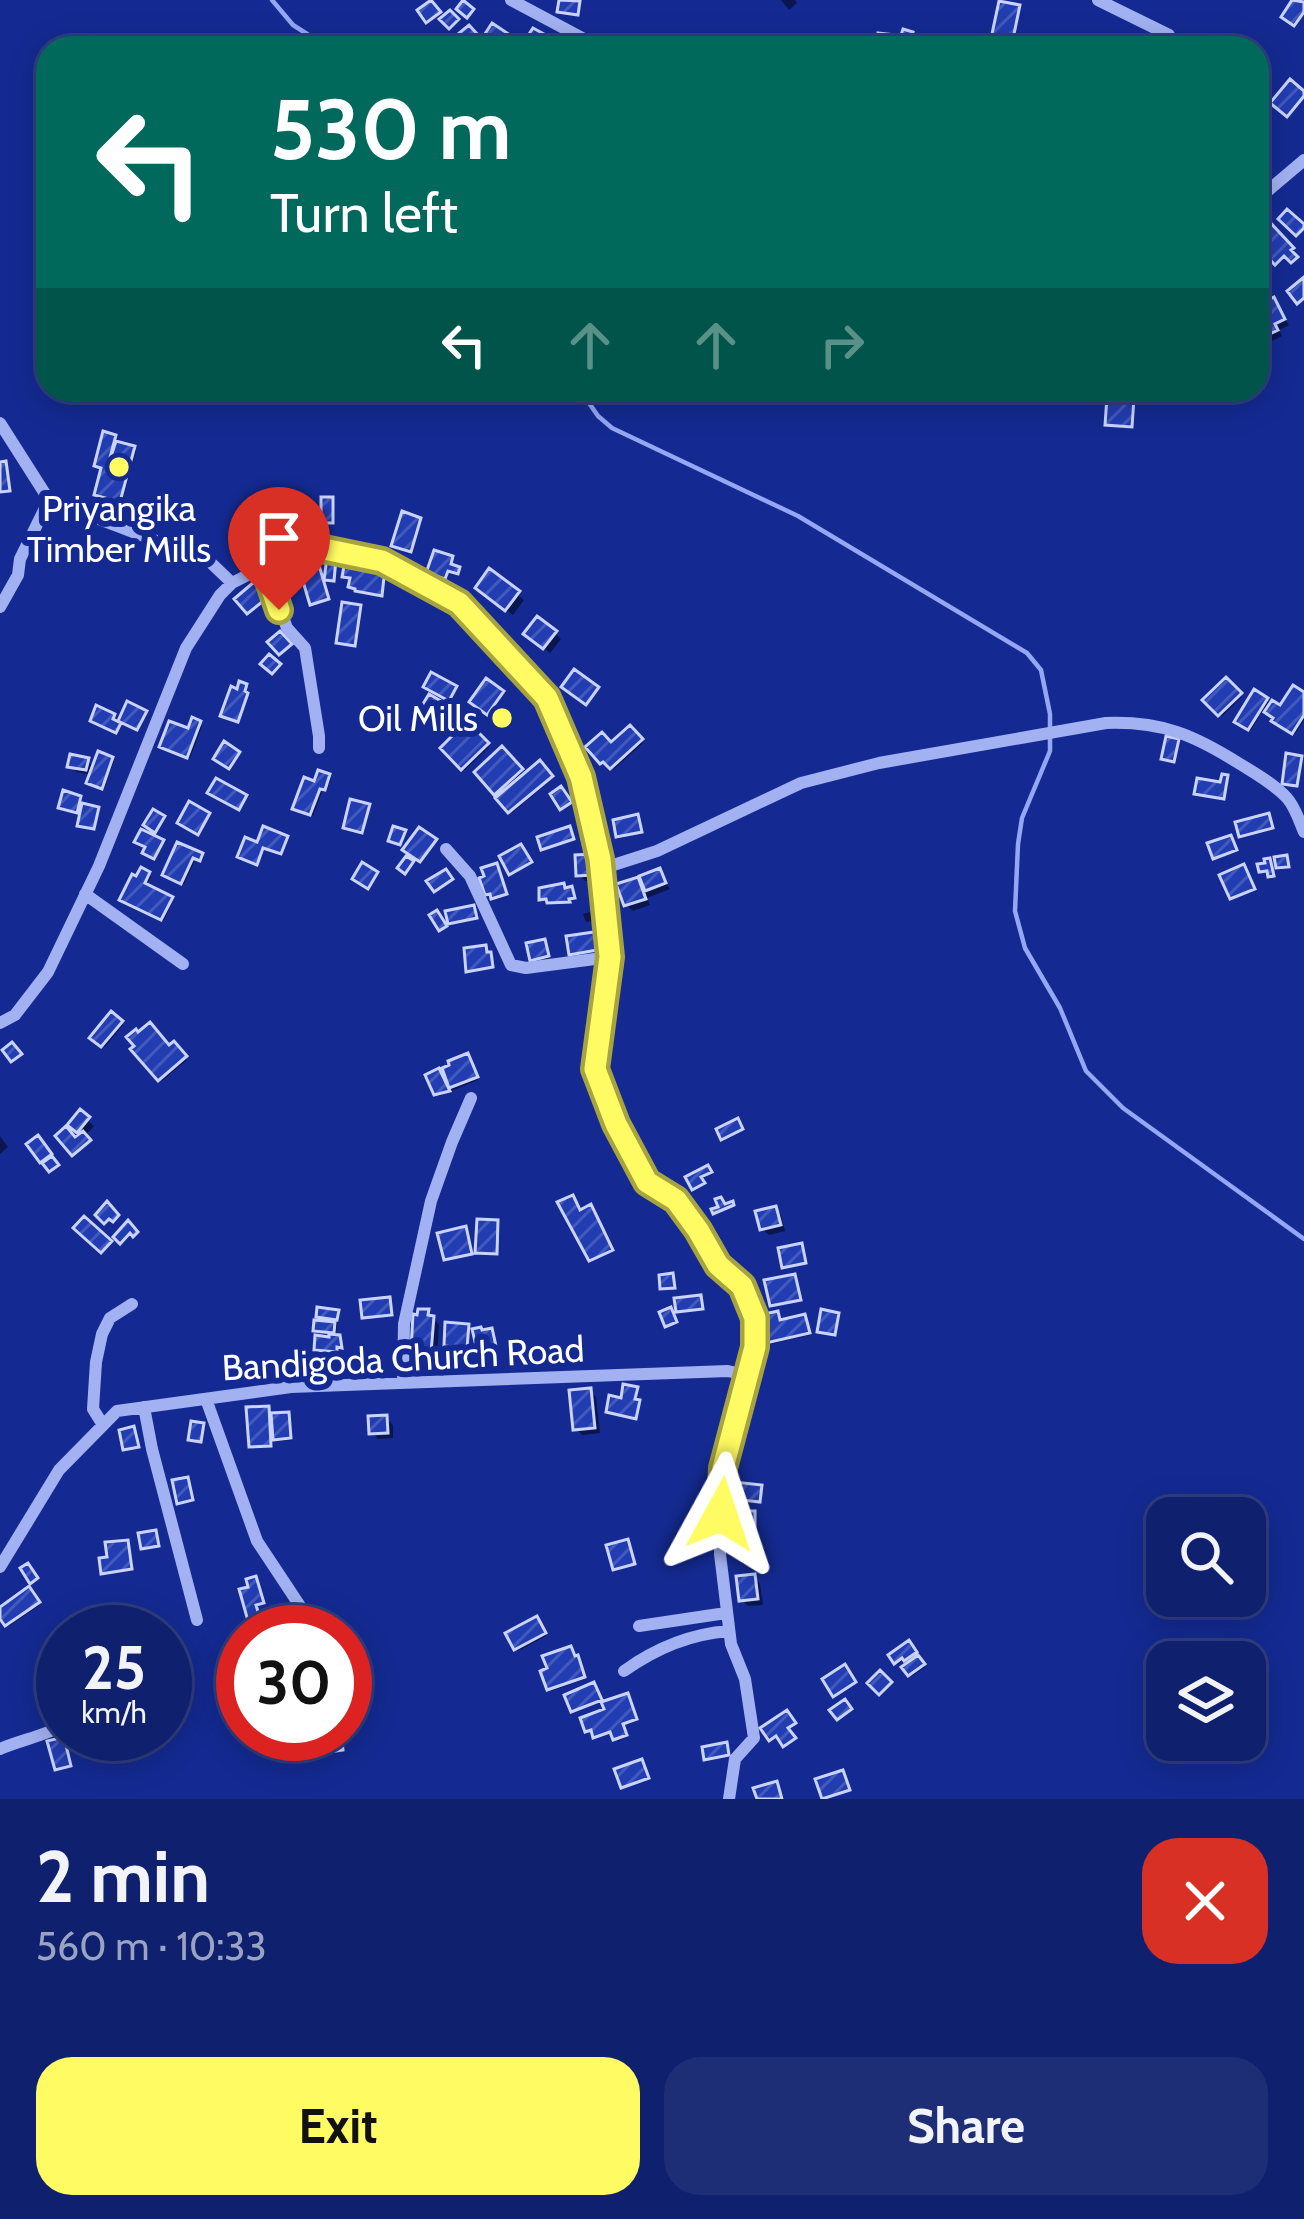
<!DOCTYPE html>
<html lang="en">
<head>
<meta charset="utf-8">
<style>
	body { margin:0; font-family:Cabin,sans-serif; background:#1d2d76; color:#f1f3f6; height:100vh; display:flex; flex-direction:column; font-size:45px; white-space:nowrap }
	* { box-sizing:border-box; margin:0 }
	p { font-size:39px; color:#9ba3c2 }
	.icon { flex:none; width:66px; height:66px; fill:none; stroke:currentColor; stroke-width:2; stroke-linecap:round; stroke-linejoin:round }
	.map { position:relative; height:1799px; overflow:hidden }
	.details { display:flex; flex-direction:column; background:#0f206e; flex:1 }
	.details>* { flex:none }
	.hud { position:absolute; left:36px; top:36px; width:1233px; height:366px; border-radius:36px; box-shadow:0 6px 30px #0003,0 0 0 3px #2f3e81; background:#00695c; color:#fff; overflow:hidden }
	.controls { position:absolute; left:1146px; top:1497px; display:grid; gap:24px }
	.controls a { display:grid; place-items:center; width:120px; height:120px; border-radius:24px; background:#0f206e; box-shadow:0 6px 30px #0003,0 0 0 3px #2f3e81; font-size:60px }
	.speed { position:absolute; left:36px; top:1605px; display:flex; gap:24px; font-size:60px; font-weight:700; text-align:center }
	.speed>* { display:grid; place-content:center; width:156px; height:156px; border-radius:50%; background:#0f206e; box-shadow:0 6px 30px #0003,0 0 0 3px #2f3e81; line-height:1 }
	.speed small { font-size:30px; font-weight:400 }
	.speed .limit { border:18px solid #d22; background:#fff; color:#111 }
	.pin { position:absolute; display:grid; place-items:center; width:102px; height:102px; color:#fff; margin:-123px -51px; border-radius:50% 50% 50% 0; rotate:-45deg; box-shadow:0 0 12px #0007 }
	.pin .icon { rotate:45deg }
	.me { position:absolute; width:132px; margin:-66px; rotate:5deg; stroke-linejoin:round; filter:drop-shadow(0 0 9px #0008) }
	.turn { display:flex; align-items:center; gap:42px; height:252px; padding:0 36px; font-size:54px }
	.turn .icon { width:156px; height:156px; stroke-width:2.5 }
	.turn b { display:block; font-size:84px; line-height:102px }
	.lanes { display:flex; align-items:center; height:114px; padding:0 36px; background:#0003; justify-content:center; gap:60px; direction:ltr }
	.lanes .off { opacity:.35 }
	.round { display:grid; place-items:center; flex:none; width:126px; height:126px; border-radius:36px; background:#1d2d76 }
	.overview { display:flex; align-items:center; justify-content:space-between; height:204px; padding:0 36px }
	h1 { font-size:72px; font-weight:800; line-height:90px }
	.action { display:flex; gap:24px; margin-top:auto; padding:24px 36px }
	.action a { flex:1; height:138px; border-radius:36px; background:#fffb62; color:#111; font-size:48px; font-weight:800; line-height:138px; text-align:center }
	.action a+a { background:#1d2d76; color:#f1f3f6 }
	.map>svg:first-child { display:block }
</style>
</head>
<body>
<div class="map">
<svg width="1304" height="1799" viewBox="0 0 1304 1799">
	<defs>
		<pattern id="building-hatch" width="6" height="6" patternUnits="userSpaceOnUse" patternTransform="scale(3)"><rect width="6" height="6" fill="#223db1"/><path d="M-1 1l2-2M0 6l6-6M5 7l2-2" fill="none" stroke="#435abd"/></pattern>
	</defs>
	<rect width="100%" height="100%" fill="#142a92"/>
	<path fill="#0007" d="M781 0H795L797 3 789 10Z
		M1273 300 1289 325 1279 330 1282 336 1262 346 1257 341V302L1261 306Z
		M114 437 115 444 136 451 122 502 99 496 104 469Z
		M490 572 524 600 513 615 485 594Z
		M555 633 561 639 550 653 533 639Z
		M1226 681 1242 697 1222 716 1207 700Z
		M1304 696V720L1295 734 1277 723 1276 718 1264 708 1251 730 1238 721 1266 700 1281 709Z
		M444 706 450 712 442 726 422 712Z
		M199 724 202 726 190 758 165 749Z
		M467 725 489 747 465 770 444 748Z
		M630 729 643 743 614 769 607 762 604 764 589 748 611 746Z
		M502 751 526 776 539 764 552 779 512 813 478 773Z
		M112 759 114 761 104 789 92 785V775L77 772 70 766 87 761 95 768Z
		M328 777 331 779 327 790 323 789 313 816 298 810 316 785Z
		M179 846 204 857 202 861 196 858 184 884 168 877Z
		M592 857 598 863 599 880 585 881 579 874Z
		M659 871 670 889 647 898 650 905 633 911 627 905 620 886Z
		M149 875 151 877 146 886 173 901 164 920 125 901Z
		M590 912 594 921 586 922 583 914Z
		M111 1016 123 1025 105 1047 93 1038Z
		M173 1045 187 1060 162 1081 135 1050 169 1049Z
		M469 1059 478 1080 439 1096 437 1094 438 1072 450 1088 452 1087 446 1070Z
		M80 1113 94 1126 85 1136 71 1125Z
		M0 1136 8 1147 0 1154Z
		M775 1209 781 1215 785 1231 769 1235 762 1229Z
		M427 1312 439 1325 437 1358 420 1357 414 1350Z
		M337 1313 339 1315 335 1338 341 1340 338 1353 319 1351 317 1349 332 1340 333 1334 316 1330 327 1324 319 1316Z
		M804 1317 810 1335 771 1344 769 1341 780 1322Z
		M590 1391 596 1397 600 1433 582 1435 576 1428Z
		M267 1409 270 1416 288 1415 290 1417 292 1440 272 1442V1447L254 1448 252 1446Z
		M386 1418 393 1425V1438L378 1439 372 1432Z
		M754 1577 760 1584 763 1605 748 1606 742 1600Z
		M29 1590 40 1605 9 1626 0 1610Z
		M538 1622 546 1636 518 1651 516 1648Z
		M908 1644 925 1667 912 1676 905 1668 911 1664 906 1658 898 1664 892 1656Z
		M575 1659 579 1661 585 1679 552 1691 549 1689Z
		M629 1698 637 1721 623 1726 627 1737 618 1741 613 1733 598 1738 594 1731 588 1730Z"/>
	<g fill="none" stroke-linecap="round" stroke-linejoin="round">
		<path stroke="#94a7f4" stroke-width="4.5" d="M272 0 293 25 329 48
			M580 390 598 416 612 428 798 516 1027 653 1041 670 1050 714V751L1022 818 1018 844 1015 911 1025 948 1060 1008 1086 1071 1123 1108 1304 1239"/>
	</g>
	<path fill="url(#building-hatch)" stroke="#c9d3fc" stroke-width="3" d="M431 0 441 12 426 23 417 10Z
		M463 0 474 9 467 18 456 9Z
		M559 0 580 1 578 15 557 12Z
		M1292 0 1304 2V12L1294 26 1281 17Z
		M999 1 1020 5 1013 39 992 34Z
		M450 10 459 19 449 29 439 19Z
		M492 23 519 41 515 48H487L479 43Z
		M469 25 478 35 467 45 458 34Z
		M533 28 544 34 535 48H520Z
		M903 29 913 32 908 48 897 47Z
		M878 33 897 35 896 48H876Z
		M450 35 467 48H448L443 44Z
		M545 36 567 45 565 48H540Z
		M1290 79 1304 91V96L1287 117 1270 103Z
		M1287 209 1304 224V228L1296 236 1278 219Z
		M1267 219 1294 248 1291 250 1298 257 1291 263 1284 256 1275 265 1257 246V228Z
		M1304 277V298L1297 304 1287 291Z
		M1274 297 1285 319 1275 324 1278 330 1257 340V298L1260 304Z
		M1107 397 1134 398 1132 427 1105 425Z
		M103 431 116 435 107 469 116 441 135 446 120 502 94 495 101 468 94 466Z
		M6 461 10 491 0 492V462Z
		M321 497H333V523H321Z
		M307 504 312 531 273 538 269 510Z
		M402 511 421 518 411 552 391 546Z
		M255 539 263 552 255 557 246 544Z
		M434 550 453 556 451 564 460 567 458 574 448 571 445 579 426 573Z
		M327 557 336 559 334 581 324 580Z
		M345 561 385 568 382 596 355 591V589L348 587 350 578 342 577Z
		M318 562 329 599 310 605 299 568Z
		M489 568 520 591 505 611 475 588Z
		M254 582 267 598 247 614 234 599Z
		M342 602 361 605 355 646 336 643Z
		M537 616 557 631 543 649 523 634Z
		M280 631 292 644 279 655 267 642Z
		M269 654 281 664 272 674 260 664Z
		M574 669 599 687 586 705 561 687Z
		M431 672 457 686 449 701 423 687Z
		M1226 677 1242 693 1218 716 1202 700Z
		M486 678 504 691 487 715 469 702Z
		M239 681 247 684 245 691 248 693 238 722 220 716 231 686 237 689Z
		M1293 685 1304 692V715L1292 734 1271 721 1273 718 1264 712 1272 700 1280 705Z
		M1254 689 1268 698 1248 730 1234 722Z
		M429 694 446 704 435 722 418 712Z
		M127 701 147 711 137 730 118 721Z
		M96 705 115 714 113 719 121 723 116 733 90 721Z
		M192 717 201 721 187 758 159 747 169 721 188 728Z
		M467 721 489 743 461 770 440 748Z
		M630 725 643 739 610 769 603 762 600 764 585 747 602 732 611 742Z
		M1166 736 1179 739 1174 762 1161 759Z
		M224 741 240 752 229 769 213 759Z
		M502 746 523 769 494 795 474 772Z
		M98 751 113 757 102 789 86 783Z
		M1286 753 1302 756 1297 786 1282 784Z
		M70 754 89 758 86 770 67 767Z
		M540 760 553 776 508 813 495 798Z
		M318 770 330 774 325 790 320 789 310 815 292 809 304 777 314 781Z
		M1222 774 1228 775 1224 799 1194 794 1197 778 1220 782Z
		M216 778 247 795 239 810 207 793Z
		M561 786 572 802 560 810 550 794Z
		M63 790 81 796 77 813 58 808Z
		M350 799 370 804 362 833 343 828Z
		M189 801 210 813 198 835 177 823Z
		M82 803 99 807 94 829 77 826Z
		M153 809 165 816 155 833 143 825Z
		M1269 813 1273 828 1239 837 1235 822Z
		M638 814 642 832 616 837 613 820Z
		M263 826 288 836 281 854 263 848 257 865 237 857 245 837 257 842Z
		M393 826 406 830 400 845 388 841Z
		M570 826 574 839 541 850 537 837Z
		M419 827 437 839 420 862 402 850Z
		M141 829 164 840 154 859 142 853 145 847 134 842Z
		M1231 835 1237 850 1213 859 1207 843Z
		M177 842 203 853 200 861 193 858 181 884 162 875Z
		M521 844 532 862 509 875 499 856Z
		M593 854 594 875 576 876 575 855Z
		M1287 855 1289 867 1276 868 1274 857Z
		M406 856 414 861 405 874 397 868Z
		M1270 858 1274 876 1268 877 1267 871 1259 872 1257 864 1265 863 1264 859Z
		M362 862 378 872 368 889 352 879Z
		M497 863 507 894 491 899 490 894 485 895 479 878 484 876 481 868Z
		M1244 864 1255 889 1230 899 1219 875Z
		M141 867 150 872 145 883 173 897 161 920 119 900 132 874 136 876Z
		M660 868 666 883 645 891 639 876Z
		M446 869 453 879 434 892 426 881Z
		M638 877 646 899 624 906 616 884Z
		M564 883 565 888 572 886 575 898 569 899 570 902 547 903 546 899 539 900V888Z
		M474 905 477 918 448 924 445 911Z
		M437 910 447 926 439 931 429 915Z
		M594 932 597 950 569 955 566 936Z
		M545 939 549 956 530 961 526 943Z
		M486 945 487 952H491L493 967 466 972 464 948Z
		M111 1011 123 1021 101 1047 89 1038Z
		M150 1022 169 1045 174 1041 187 1056 158 1081 130 1049 134 1046 126 1037 136 1029 138 1032Z
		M12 1042 22 1054 11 1062 2 1050Z
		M468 1053 478 1077 449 1088 442 1068 449 1065 448 1061Z
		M439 1068 450 1091 434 1095 425 1075Z
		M80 1109 90 1117 77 1133 67 1125Z
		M738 1118 743 1129 721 1140 716 1129Z
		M66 1126 75 1137 83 1131 91 1140 72 1156 55 1136Z
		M38 1135 52 1154 40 1163 26 1144Z
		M52 1156 59 1165 49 1172 42 1163Z
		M708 1165 712 1172 701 1177 705 1183 692 1190 685 1177Z
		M573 1195 580 1210 591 1204 613 1250 589 1261 557 1202Z
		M721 1197 725 1204 733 1201 734 1205 713 1214 711 1209 718 1207 715 1199Z
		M107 1201 119 1215 113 1222 109 1219 104 1224 95 1215Z
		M776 1206 781 1225 760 1230 755 1211Z
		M84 1216 112 1241 101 1253 73 1228Z
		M477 1219 498 1220 497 1254 475 1253Z
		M128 1220 138 1232 133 1237 130 1233 120 1244 113 1237Z
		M466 1226 472 1254 444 1260 437 1233Z
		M802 1243 806 1263 782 1268 778 1248Z
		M673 1273 675 1288 660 1289 659 1275Z
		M795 1274 801 1300 770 1306 764 1280Z
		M701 1295 703 1309 676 1312 674 1298Z
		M390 1297 392 1315 362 1318 360 1300Z
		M317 1307 339 1310 337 1320 316 1317Z
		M671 1307 677 1322 665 1327 659 1312Z
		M418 1309H429L428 1315 434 1316 431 1353 411 1351 413 1314 417 1315Z
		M821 1309 839 1313 835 1335 817 1332Z
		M778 1311 780 1320 805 1314 810 1333 766 1343 760 1315Z
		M314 1320 335 1322 334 1333 313 1331Z
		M445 1322 469 1324 467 1348 444 1346Z
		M481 1327 482 1330 492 1328 496 1346 486 1348 487 1353 478 1354 472 1329Z
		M329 1334 340 1335 342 1348 337 1347V1352L314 1350 315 1335 329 1337Z
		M623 1384 638 1387 635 1399 640 1400 636 1419 606 1412 609 1395 621 1398Z
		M591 1388 595 1428 573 1430 569 1390Z
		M269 1406 271 1446 249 1447 246 1407Z
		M289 1412 291 1438 273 1440 271 1413Z
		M387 1415 388 1433 369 1434 368 1416Z
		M191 1421 204 1423 201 1442 188 1440Z
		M134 1426 139 1447 123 1450 119 1430Z
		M188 1477 193 1500 177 1504 172 1480Z
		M734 1482 762 1485 760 1502 732 1499Z
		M730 1511H755V1548L729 1547Z
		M156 1530 159 1546 141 1549 138 1533Z
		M628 1539 635 1564 613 1570 606 1545Z
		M128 1540 132 1569 101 1574 99 1558 107 1557 105 1542Z
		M28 1563 38 1578 30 1584 20 1568Z
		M755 1574 758 1599 739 1601 736 1576Z
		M256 1576 264 1603 256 1605 260 1618 248 1621 239 1589 248 1587 246 1579Z
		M29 1586 40 1602 5 1626 0 1619V1607Z
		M537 1616 546 1633 514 1650 505 1633Z
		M909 1640 917 1652 904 1661 902 1658 894 1664 888 1655Z
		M571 1646 575 1656 578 1655 585 1677 547 1690 540 1671 547 1668 542 1656Z
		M918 1655 925 1664 908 1676 901 1667Z
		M845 1664 856 1682 833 1697 822 1679Z
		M880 1670 892 1682 879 1695 867 1683Z
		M594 1682 602 1700 571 1712 564 1695Z
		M628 1693 637 1719 623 1724 627 1735 613 1740 610 1732 593 1738 591 1730 585 1732 580 1718 604 1709 601 1702Z
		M845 1699 852 1709 837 1720 829 1710Z
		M787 1710 796 1723 788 1728 796 1738 783 1747 776 1736 769 1741 760 1728Z
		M120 1734 126 1755 107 1760 101 1739Z
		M134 1734H147L151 1744 130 1752 124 1738Z
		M341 1734 343 1750 309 1755 306 1737Z
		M64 1737 71 1766 55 1770 47 1741Z
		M727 1742 729 1755 704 1760 702 1747Z
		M642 1759 649 1778 621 1788 614 1769Z
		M843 1770 850 1790 822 1799 815 1779Z
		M777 1781 782 1799H757L753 1788Z"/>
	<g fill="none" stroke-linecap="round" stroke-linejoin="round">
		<path stroke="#a2b1f1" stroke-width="12" d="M511 0 601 48
			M1098 0 1169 35
			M1257 200 1304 160
			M0 423 49 500 209 561 232 583
			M264 566 287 628 305 648 319 736V748
			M0 607 18 575 20 559 49 500
			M446 849 470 876 511 965 526 968 610 957
			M601 869 657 851 801 783 879 763 1106 723C1162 721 1194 735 1240 764 1256 774 1274 784 1287 798 1295 807 1299 820 1304 832
			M85 894 183 964
			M0 1023 15 1015 48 972 99 866 186 648 220 595 232 583 281 558 324 549 382 561 459 603 547 698 581 777 600 859 610 957 595 1069 615 1124 647 1182 676 1200 698 1230 718 1265 742 1286 755 1318V1347L723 1468 720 1554 731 1644 745 1679 754 1738 735 1759 729 1799
			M403 1382 404 1324 431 1201 452 1142 471 1098
			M206 1399 257 1541 308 1618V1632
			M144 1407 152 1449 197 1620
			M103 1425 93 1409 96 1362 102 1334 110 1318 132 1304
			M0 1567 59 1470 117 1411 291 1387 728 1371 746 1375
			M639 1626 726 1613
			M624 1671C656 1648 689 1634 729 1631
			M0 1749C20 1740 45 1736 63 1725"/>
	</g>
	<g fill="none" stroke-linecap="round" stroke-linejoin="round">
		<defs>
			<path id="route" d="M279 610 264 566 281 558 324 549 382 561 459 603 547 698 581 777 600 859 610 957 595 1069 616 1124 647 1182 676 1200 698 1230 718 1265 742 1286 755 1318V1347L723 1468 721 1514"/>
		</defs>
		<use href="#route" stroke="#a6a340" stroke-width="30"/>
		<use href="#route" stroke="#fffb62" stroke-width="21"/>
	</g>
	<g fill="#fffb62" stroke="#142a92" stroke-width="4.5">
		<circle cx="119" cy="467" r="12"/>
		<circle cx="502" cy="718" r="12"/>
	</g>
	<g text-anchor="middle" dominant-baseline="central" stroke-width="12" stroke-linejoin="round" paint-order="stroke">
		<g font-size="36" fill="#fff" stroke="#142a92">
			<text x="119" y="508">Priyangika<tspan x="119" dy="41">Timber Mills</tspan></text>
			<text x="478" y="718" text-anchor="end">Oil Mills</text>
		</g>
		<g font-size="36" fill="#fff" stroke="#142a92">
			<text transform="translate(403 1358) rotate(-3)">Bandigoda Church Road</text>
		</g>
	</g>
</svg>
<div class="controls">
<a><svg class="icon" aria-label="search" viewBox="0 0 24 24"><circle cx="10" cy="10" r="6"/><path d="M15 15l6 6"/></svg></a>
<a><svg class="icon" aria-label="layers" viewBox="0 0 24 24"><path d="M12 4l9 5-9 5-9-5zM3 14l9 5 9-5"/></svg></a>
</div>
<div class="speed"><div>25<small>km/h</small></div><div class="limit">30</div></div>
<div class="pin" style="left:279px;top:610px;background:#d93025"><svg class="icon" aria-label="arrive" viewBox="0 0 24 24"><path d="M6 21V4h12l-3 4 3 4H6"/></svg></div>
<svg class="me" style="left:721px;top:1514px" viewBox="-20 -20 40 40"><path d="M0-17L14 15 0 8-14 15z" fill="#fffb62" stroke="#fff" stroke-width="4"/></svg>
<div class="hud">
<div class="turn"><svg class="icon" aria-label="left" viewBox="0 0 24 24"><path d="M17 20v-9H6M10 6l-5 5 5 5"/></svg><div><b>530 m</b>Turn left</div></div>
<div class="lanes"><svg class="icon" aria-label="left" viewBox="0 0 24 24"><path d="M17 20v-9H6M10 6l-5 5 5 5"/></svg><svg class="icon off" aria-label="ahead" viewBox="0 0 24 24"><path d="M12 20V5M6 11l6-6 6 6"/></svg><svg class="icon off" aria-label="ahead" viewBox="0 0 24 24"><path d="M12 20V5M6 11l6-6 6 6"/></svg><svg class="icon off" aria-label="right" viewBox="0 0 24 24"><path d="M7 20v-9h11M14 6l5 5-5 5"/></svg></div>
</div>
</div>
<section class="details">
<div class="overview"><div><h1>2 min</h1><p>560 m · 10:33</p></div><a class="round" style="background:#d93025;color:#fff"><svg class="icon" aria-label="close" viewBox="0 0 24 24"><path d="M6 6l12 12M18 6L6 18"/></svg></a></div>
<div class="action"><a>Exit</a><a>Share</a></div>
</section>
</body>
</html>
